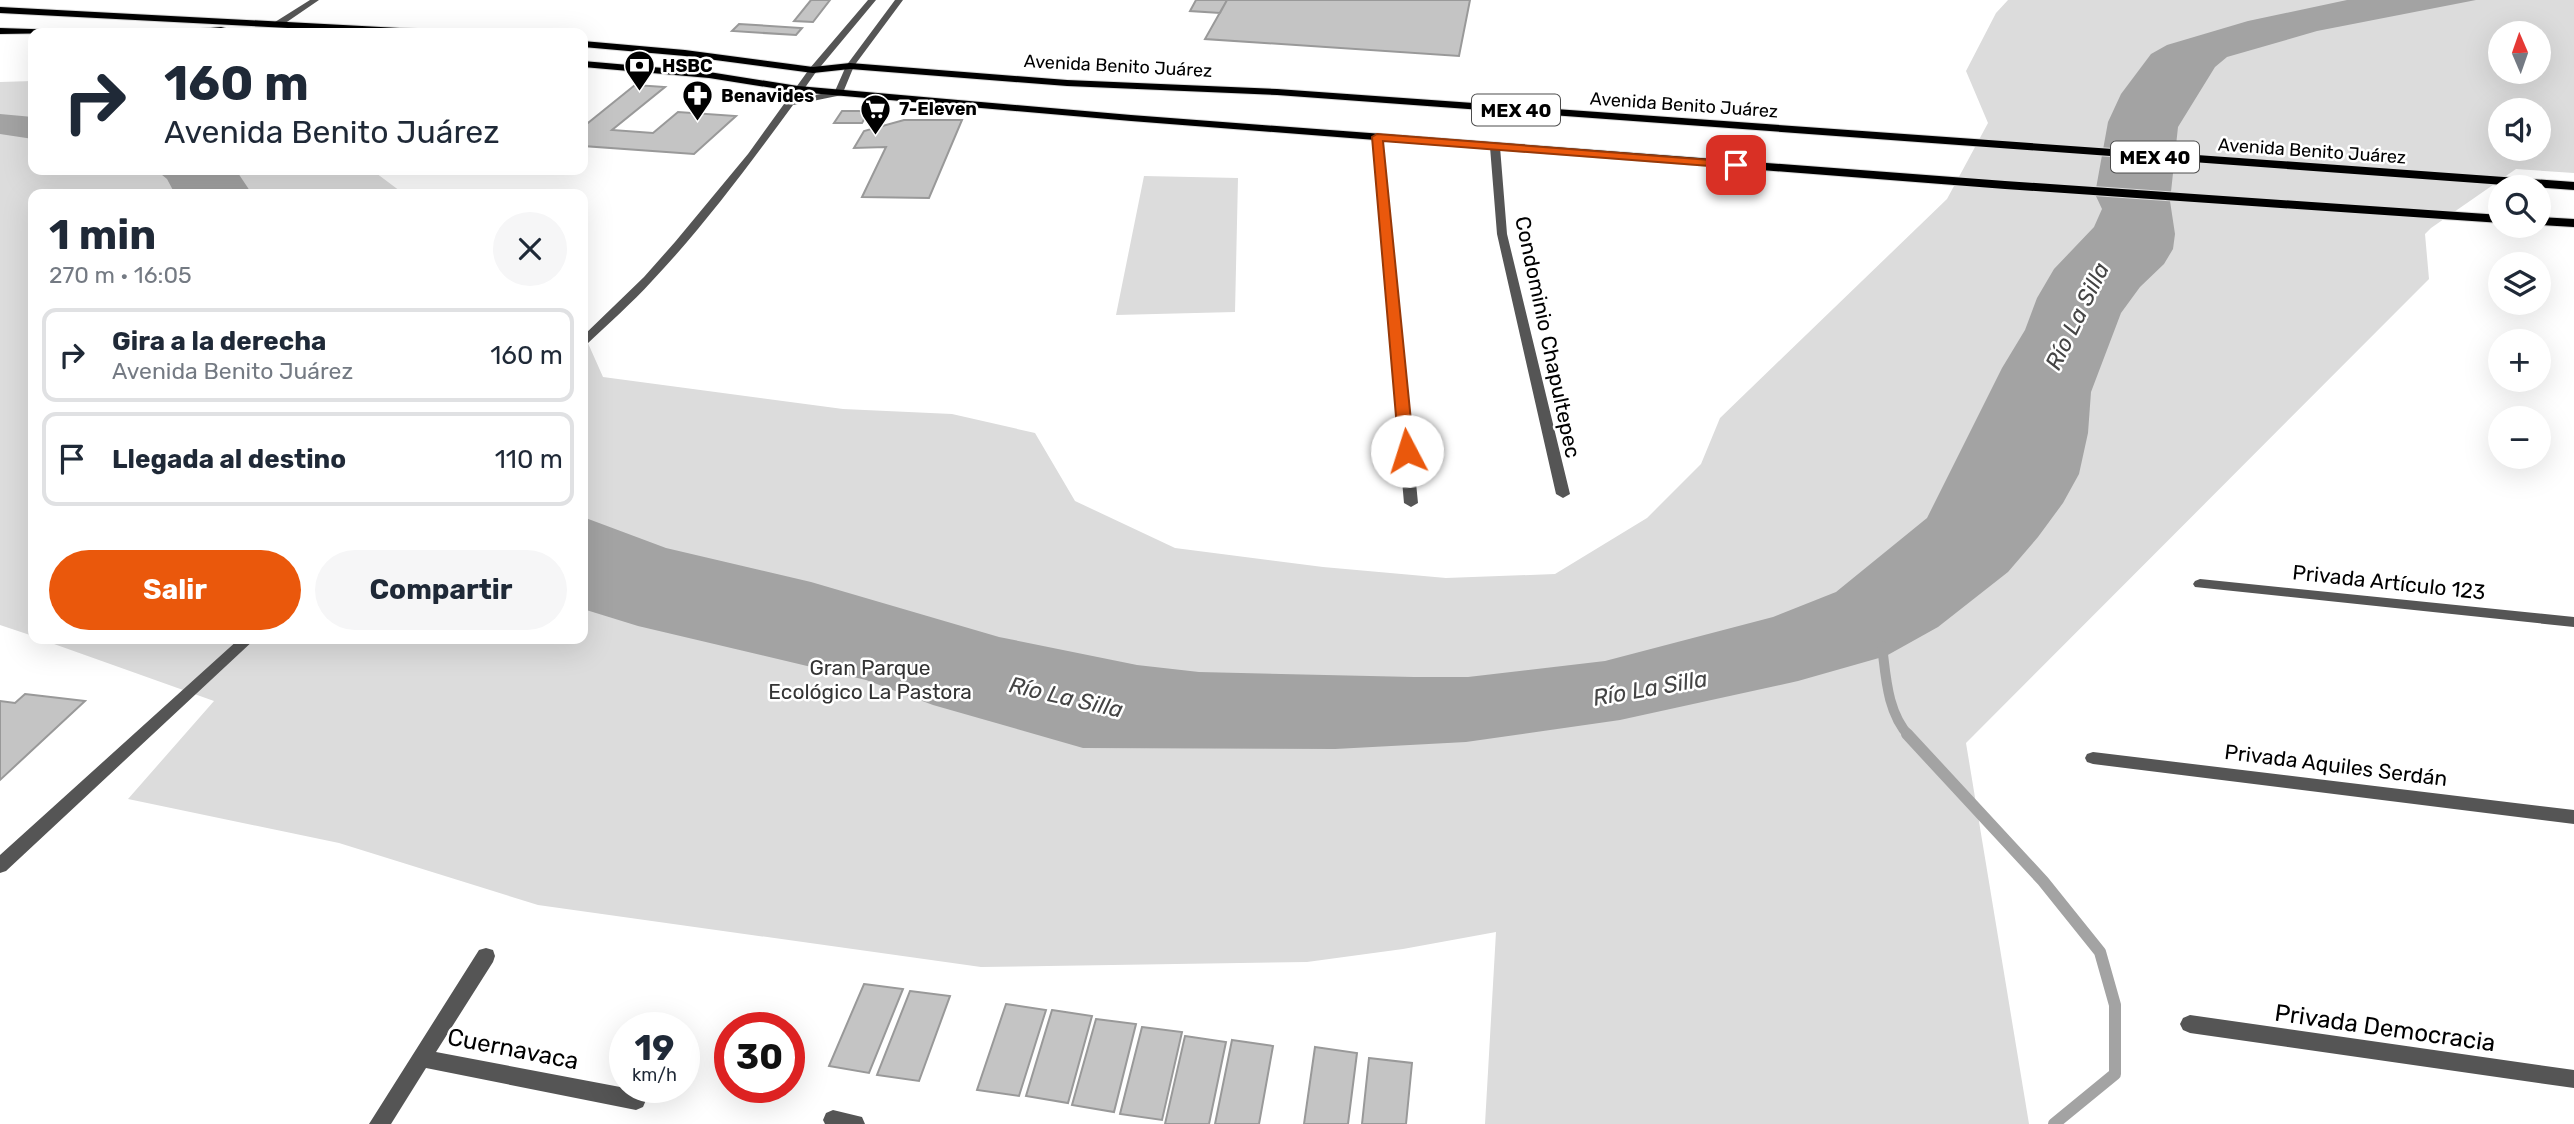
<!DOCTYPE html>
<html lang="es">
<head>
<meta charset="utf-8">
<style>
	body { margin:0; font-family:Rubik,sans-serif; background:#f6f6f7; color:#1f2937; height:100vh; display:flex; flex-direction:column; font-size:26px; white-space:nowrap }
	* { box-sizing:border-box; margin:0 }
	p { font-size:23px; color:#747a83 }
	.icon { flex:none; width:38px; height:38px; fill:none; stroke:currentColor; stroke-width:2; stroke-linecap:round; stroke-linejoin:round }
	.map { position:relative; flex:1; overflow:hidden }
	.sheet { position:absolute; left:28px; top:189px; width:560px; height:455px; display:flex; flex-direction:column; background:#fff; border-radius:14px; box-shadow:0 7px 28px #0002 }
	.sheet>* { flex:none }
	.guide { position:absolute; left:28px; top:28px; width:560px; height:147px; border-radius:14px; box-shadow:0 7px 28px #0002; background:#fff; color:#1f2937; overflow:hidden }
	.needle { width:46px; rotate:358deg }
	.tools { position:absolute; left:2488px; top:21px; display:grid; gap:14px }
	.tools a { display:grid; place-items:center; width:63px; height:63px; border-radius:50%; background:#fff; box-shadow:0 7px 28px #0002; font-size:35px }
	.speed { position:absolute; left:609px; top:1012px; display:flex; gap:14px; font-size:35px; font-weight:700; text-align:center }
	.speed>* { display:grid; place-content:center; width:91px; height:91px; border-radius:50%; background:#fff; box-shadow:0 7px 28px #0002; line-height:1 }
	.speed small { font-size:18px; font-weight:400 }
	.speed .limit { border:10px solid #d22; background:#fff; color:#111 }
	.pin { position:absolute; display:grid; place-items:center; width:60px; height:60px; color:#fff; margin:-30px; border-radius:14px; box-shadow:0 4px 10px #0006 }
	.me { position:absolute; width:77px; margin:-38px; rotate:355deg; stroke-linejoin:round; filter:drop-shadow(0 0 5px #0008) }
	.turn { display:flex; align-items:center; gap:24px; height:147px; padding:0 21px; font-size:32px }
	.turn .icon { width:91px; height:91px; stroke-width:2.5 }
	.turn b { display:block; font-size:49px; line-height:60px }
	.round { display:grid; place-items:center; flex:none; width:74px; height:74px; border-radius:37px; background:#f6f6f7 }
	.head { display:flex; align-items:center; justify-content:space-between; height:119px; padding:0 21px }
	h1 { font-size:42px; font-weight:700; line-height:52px }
	.action { display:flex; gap:14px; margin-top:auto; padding:14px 21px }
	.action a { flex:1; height:80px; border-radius:42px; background:#ea580c; color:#fff; font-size:28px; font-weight:700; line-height:80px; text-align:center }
	.action a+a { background:#f6f6f7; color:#1f2937 }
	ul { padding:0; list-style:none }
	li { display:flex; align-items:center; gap:21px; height:94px; margin:0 14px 10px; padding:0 7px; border:4px solid #e0e1e3; border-radius:14px }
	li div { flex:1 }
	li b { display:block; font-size:26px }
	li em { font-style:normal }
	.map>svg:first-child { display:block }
</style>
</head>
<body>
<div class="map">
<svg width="2574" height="1124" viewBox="0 0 2574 1124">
	<rect width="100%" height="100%" fill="#fff"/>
	<path fill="#dcdcdc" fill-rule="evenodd" d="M2008 0H2574V173L2516 169 2431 228 2425 234 2429 279 1966 743 2029 1124H1485L1496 932 1403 949 1307 962 981 967 538 905 339 843 128 799 214 701 40 639H583V332L603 377 843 409 952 414 1035 433 1075 501 1175 548 1323 567 1446 578 1555 574 1647 518 1701 464 1720 418 1947 199 1988 123 1966 71 1996 13ZM2501 33H2539V72H2501ZM2501 110H2539V149H2501Z
		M33 81V170H372L404 194H33V636L0 625V82Z
		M1144 176 1238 178 1235 312 1116 315Z"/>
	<path fill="#a3a3a3" d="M2347 0H2476L2317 31 2227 57 2215 67 2178 127 2170 201 2175 234 2173 249 2164 264 2140 287 2121 313 2091 392 2088 433 2079 474 2063 503 2038 537 2008 572 1938 627 1886 656 1798 681 1620 720 1466 742 1335 749 1083 748 933 705 866 680 638 626 583 609V517L666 548 811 582 999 637 1137 665 1199 672 1414 677H1468L1605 661 1773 617 1836 592 1927 518 2002 368 2025 330 2037 298 2054 269 2094 227 2102 209 2095 194 2108 122 2121 94 2151 54 2167 45 2248 21Z
		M0 114 33 117V139L0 134Z
		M156 170H236L252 194H175L167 179Z"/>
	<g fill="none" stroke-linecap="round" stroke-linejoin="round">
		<path stroke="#a3a3a3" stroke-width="10" d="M1882 646C1886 677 1887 712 1909 736"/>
		<path stroke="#a3a3a3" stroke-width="12" d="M1907 734 2043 881 2100 952 2115 1005V1074L2054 1124"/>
	</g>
	<path fill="#c4c4c4" stroke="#999" stroke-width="2" d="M811 0H830L813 22 794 21Z
		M1196 0H1227L1220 13 1190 11Z
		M1227 0H1470L1459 56 1205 39Z
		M739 24 802 28 796 35 732 31Z
		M635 85 665 87 612 130 653 133 678 112 736 116 694 154 583 146V127Z
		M842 111H869L862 123H834Z
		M904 120H962L929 198 862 197 886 147 854 148 864 131Z
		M25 694 85 701 0 780V701L15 703Z
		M864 984 903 989 869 1073 829 1066Z
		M910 991 950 996 919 1081 877 1075Z
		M1006 1004 1046 1010 1019 1096 977 1090Z
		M1052 1010 1092 1016 1068 1103 1026 1096Z
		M1096 1019 1136 1024 1114 1112 1072 1105Z
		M1142 1027 1182 1032 1162 1120 1120 1114Z
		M1185 1036 1226 1042 1209 1124H1165Z
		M1232 1040 1273 1046 1259 1124H1215Z
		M1315 1047 1357 1053 1348 1124H1304Z
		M1369 1058 1412 1063 1406 1124H1362Z"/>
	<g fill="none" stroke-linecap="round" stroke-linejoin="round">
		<defs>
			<path id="primary" d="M0 7 437 30 442 33H384L0 13Z
				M221 27 225 28V32L185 33 190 30Z
				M0 28 62 30 67 33 0 34Z
				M583 41 685 50 813 67 850 63 1067 80 1277 89 2574 182V190L1277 95 1067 86 850 69 813 73 685 56 583 47Z
				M583 61 709 72 798 86 1131 115 2005 181 2501 215V223L2005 189 1131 121 798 92 709 78 583 67Z
				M2539 217 2574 219V227L2539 225Z"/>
		</defs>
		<use href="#primary" stroke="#dbdbdb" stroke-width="2"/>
		<path fill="#555" fill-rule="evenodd" d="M310 0H319L281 26H275V22Z
			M1377 134 1382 137 1418 503 1411 507 1404 503 1372 137Z
			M1495 144 1500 147 1507 234 1570 494 1563 498 1556 494 1497 234 1490 147Z
			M2200 579 2574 617V627L2195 587 2193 584 2195 581Z
			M2093 752 2574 810V824L2093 764 2087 762 2085 758 2087 754Z
			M486 948 493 950 495 956 493 962 436 1052 636 1090 643 1093 646 1100 643 1107 636 1110 426 1068 391 1124H369L479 950Z
			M2190 1015 2574 1070V1088L2190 1033 2183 1030 2180 1024 2183 1018Z
			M833 1110 862 1117 865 1124H825L823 1120 826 1113Z"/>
		<path fill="#555" fill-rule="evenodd" d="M868 0H876L816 72 797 99 835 91 846 66 895 0H903L854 66 842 95 793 105C749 165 704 226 652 281 632 303 609 323 587 344L583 345V336L644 277 675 242 748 154 810 68Z
			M239 639H255L6 871 0 873V855Z"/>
		<use href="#primary" fill="#000" fill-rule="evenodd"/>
	</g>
	<path fill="#ea580c" stroke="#983908" stroke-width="2" d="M1377 134 1736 162 1741 165 1736 168 1383 141 1414 451 1407 455 1399 451 1372 137Z"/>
	<defs>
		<symbol id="bank-pin" viewBox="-11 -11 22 30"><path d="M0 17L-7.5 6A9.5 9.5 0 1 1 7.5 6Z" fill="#000" stroke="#fff"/><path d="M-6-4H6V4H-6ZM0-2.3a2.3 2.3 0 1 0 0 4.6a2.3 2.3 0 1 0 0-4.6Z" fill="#fff"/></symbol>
		<symbol id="pharmacy-pin" viewBox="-11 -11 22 30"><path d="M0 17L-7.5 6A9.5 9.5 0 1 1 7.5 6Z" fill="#000" stroke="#fff"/><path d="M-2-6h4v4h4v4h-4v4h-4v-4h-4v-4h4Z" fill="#fff"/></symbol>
		<symbol id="supermarket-pin" viewBox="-11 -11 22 30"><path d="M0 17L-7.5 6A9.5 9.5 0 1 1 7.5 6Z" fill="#000" stroke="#fff"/><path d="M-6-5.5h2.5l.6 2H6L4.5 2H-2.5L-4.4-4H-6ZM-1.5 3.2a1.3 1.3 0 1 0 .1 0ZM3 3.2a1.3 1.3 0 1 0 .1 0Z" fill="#fff"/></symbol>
	</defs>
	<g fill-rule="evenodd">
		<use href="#bank-pin" x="622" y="48" width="35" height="47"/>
		<use href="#pharmacy-pin" x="680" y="78" width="35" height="47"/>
		<use href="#supermarket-pin" x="858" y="92" width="35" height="47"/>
	</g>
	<g text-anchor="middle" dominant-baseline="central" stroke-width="5" stroke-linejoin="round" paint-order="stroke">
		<g font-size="18" font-weight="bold" fill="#000" stroke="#fff" text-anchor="start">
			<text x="662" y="66">HSBC</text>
			<text x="721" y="96">Benavides</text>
			<text x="899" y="109">7-Eleven</text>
		</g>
		<g font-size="18" fill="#000" stroke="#fff">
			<text transform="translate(1118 66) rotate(3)">Avenida Benito Juárez</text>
			<text transform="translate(1684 105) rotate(4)">Avenida Benito Juárez</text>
			<text transform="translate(2312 151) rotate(4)">Avenida Benito Juárez</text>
		</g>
		<g fill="#fff" stroke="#4c4c4c" stroke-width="2">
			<rect x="1472" y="94.5" width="88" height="31" rx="5"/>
			<rect x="2111" y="141.5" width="88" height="31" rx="5"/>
		</g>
		<g font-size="19" font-weight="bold" fill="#000">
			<text x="1516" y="110">MEX 40</text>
			<text x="2155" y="157">MEX 40</text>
		</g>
		<g font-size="21" fill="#000" stroke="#fff">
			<text transform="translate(1548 337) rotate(78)">Condominio Chapultepec</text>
			<text transform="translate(2389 582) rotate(6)">Privada Artículo 123</text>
			<text transform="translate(2336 765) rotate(7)">Privada Aquiles Serdán</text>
		</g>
		<g font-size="21" fill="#333" stroke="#fff">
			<text x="870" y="667">Gran Parque<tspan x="870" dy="24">Ecológico La Pastora</tspan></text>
		</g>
		<g font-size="23" font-style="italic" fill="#444" stroke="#fff">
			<text transform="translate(2077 316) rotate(-64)">Río La Silla</text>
			<text transform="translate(1650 688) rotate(-10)">Río La Silla</text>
			<text transform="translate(1066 697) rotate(13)">Río La Silla</text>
		</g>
		<g font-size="24" fill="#000" stroke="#fff">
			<text transform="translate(2385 1028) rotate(8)">Privada Democracia</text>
			<text transform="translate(513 1049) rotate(11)">Cuernavaca</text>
		</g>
	</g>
</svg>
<div class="tools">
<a><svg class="needle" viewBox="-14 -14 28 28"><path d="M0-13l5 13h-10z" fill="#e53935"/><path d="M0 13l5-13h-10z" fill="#747a83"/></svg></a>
<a><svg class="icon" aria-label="sound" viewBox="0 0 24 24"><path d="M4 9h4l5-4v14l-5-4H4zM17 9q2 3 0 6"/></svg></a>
<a><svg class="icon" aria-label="search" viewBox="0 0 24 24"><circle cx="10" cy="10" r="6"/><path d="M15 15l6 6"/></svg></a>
<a><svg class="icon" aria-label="layers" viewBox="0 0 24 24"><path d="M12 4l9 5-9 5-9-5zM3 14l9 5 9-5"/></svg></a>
<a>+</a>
<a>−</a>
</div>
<div class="speed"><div>19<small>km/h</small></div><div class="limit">30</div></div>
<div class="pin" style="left:1736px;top:165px;background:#d93025"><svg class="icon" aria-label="arrive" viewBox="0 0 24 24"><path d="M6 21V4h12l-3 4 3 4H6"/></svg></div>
<svg class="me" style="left:1407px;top:451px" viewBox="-20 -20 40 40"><circle r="19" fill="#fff"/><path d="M0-13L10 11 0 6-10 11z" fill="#ea580c"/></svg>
<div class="guide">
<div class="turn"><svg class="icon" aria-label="right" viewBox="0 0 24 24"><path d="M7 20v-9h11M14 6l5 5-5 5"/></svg><div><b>160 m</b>Avenida Benito Juárez</div></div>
</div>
<section class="sheet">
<div class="head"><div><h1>1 min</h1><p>270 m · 16:05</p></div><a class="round"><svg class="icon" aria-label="close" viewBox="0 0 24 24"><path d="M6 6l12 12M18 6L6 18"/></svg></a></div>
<ul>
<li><svg class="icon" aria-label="right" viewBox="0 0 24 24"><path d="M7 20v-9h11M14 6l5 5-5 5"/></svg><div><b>Gira a la derecha</b><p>Avenida Benito Juárez</p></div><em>160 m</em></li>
<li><svg class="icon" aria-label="arrive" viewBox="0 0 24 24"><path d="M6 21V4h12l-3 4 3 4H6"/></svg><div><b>Llegada al destino</b></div><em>110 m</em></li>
</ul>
<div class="action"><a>Salir</a><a>Compartir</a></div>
</section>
</div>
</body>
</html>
